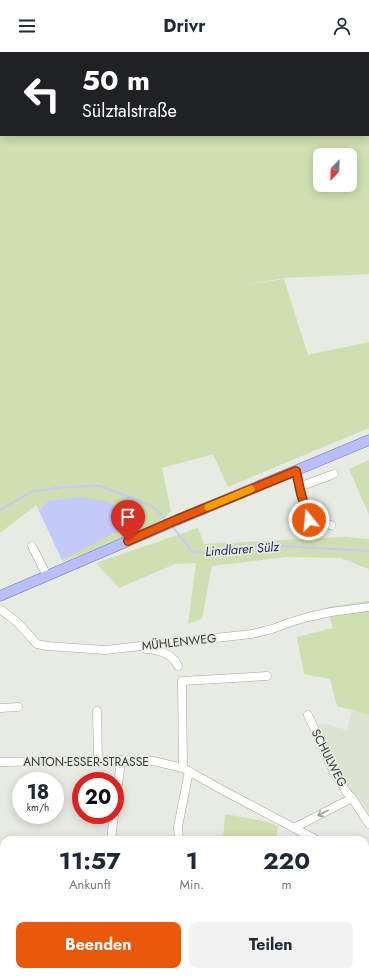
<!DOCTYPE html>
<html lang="de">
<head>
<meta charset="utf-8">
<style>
	body { margin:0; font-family:Jost,sans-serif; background:#f2f2f3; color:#1f2937; height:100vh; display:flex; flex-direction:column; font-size:15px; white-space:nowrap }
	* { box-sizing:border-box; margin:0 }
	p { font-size:13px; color:#747a83 }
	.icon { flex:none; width:22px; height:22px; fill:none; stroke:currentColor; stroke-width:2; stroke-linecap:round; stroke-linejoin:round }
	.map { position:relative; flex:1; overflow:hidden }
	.side { position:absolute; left:0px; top:784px; width:369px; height:140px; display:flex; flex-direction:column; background:#fff; border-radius:12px 12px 0 0; box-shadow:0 2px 10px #0003 }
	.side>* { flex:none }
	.top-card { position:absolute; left:0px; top:0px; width:369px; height:84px; box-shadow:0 2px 10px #0003; background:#202124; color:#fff; overflow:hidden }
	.needle { width:26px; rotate:203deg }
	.fabs { position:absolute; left:313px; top:96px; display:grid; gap:8px }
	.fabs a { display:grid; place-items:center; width:44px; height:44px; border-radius:8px; background:#fff; box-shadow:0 2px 10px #0003; font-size:20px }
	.speed { position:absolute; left:12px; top:720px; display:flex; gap:8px; font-size:20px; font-weight:700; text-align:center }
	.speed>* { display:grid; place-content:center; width:52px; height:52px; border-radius:50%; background:#fff; box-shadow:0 2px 10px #0003; line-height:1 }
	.speed small { font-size:10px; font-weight:400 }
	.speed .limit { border:6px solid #d22; background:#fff; color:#111 }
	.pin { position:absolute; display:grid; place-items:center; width:34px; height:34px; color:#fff; margin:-41px -17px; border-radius:50% 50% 50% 0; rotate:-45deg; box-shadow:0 0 4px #0007 }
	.pin .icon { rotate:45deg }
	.me { position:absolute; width:44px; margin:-22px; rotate:343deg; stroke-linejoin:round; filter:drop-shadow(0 0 3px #0008) }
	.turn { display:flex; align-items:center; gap:14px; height:84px; padding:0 16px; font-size:18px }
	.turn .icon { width:52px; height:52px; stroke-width:2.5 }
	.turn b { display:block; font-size:28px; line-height:34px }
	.eta { display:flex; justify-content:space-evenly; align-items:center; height:68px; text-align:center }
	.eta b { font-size:24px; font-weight:700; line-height:28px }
	.action { display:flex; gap:8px; margin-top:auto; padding:8px 16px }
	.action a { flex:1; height:46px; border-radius:8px; background:#ea580c; color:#fff; font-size:16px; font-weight:700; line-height:46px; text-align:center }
	.action a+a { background:#f2f2f3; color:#1f2937 }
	header { display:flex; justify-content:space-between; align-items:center; height:52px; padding:0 16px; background:#fff; font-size:18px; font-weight:700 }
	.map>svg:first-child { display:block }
</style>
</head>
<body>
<header><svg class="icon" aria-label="menu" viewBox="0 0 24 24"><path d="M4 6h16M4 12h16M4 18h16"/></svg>Drivr<svg class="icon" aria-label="person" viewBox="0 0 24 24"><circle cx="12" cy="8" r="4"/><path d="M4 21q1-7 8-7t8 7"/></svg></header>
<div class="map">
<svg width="369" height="924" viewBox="0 0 369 924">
	<rect width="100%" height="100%" fill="#e8ebe3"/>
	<path fill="#dde2d3" d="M352 659 369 663V762L364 752 346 739 314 673 326 672 347 678Z
		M0 844H4V920H62V921L0 920Z"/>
	<path fill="#cfdfb1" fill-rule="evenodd" d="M0 0H369V222L285 226 244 233 284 227 308 303 369 290V376L228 435 213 402 162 416 171 459 158 471 63 510 62 508 130 472 48 449 39 459 36 453 0 481ZM1 1H368V83H1ZM320 103H350V133H320Z
		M369 408V463L349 417Z
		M198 476 204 492 345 485 369 487V517L340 506 286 505 212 514 202 567 188 572 196 511 175 512 119 536 96 511Z
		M369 549V663L337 654 330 627 304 622 297 585 333 576 327 555Z
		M225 762 268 770 278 774 276 788H223Z
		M0 920 62 921V920H95V924H0Z
		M208 920H266L267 924H207Z"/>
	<path fill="#c3c9f8" d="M79 445 110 450 130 473 62 508 39 459 48 449Z"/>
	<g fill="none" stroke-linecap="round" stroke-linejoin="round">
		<path stroke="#c3c9f8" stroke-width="2" d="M0 458 31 440 63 435 100 434 152 454 159 460 166 468
			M172 474 192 499 206 501 264 493 369 499"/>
		<defs>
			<path id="minor" d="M296 419 301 442 309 468 331 473
				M299 435 334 422
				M32 494 47 524
				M0 557 17 570 37 592 47 594 105 598 252 582 272 577 291 570 308 565 331 560 369 555
				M146 597C159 598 172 601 178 614
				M0 656 18 655
				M97 659 98 708
				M308 663 334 720 347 741 352 746 369 772
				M0 710 121 708 153 709 183 716 226 740 317 788
				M183 716 182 629 267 624
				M115 757 121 708
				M294 776 352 746
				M111 788 114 763
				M179 788 178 775 189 719
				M369 808 367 813 369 822
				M0 843 4 844
				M365 866H369
				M99 924V920
				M177 924V920"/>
			<path id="major" d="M0 544 177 468 369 388"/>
		</defs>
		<use href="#minor" stroke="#a3a69e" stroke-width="9"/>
		<use href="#major" stroke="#6e73b2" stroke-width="11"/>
		<use href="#minor" stroke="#fff" stroke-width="8"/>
		<use href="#major" stroke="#b9bdf9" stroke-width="10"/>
	</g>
	<defs><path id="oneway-shaft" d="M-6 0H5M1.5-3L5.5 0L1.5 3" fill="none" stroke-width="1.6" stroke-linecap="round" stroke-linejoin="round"/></defs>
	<use stroke="#9c9c9b" href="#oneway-shaft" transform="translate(323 761) rotate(153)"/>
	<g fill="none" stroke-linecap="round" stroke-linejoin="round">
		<defs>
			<path id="route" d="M128 489 176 468 296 419 301 442 309 468"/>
		</defs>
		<use href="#route" stroke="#983908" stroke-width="10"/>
		<use href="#route" stroke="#ea580c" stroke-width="7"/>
		<path stroke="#f59e0b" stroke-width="7" d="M208 455 251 437"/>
	</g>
	<g text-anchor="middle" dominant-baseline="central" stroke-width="3.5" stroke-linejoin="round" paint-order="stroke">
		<g font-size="12" fill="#393a37" stroke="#e8ebe3">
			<text transform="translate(179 590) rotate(-6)">MÜHLENWEG</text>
			<text transform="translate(329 706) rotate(63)">SCHULWEG</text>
			<text x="86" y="710">ANTON-ESSER-STRASSE</text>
		</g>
		<g font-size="13" font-style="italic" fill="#252263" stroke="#e8ebe3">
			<text transform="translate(242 497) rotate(-4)">Lindlarer Sülz</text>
		</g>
	</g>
</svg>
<div class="fabs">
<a><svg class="needle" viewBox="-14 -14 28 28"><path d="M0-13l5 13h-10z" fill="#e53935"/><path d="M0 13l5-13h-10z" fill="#747a83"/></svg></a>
</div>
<div class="speed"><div>18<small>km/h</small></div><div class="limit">20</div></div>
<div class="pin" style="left:128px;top:489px;background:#d93025"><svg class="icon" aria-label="arrive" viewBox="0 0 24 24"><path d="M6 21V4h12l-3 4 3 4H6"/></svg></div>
<svg class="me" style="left:309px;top:468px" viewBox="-20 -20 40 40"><circle r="17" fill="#ea580c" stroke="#fff" stroke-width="3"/><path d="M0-11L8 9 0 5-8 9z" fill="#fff"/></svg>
<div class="top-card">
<div class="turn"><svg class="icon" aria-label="left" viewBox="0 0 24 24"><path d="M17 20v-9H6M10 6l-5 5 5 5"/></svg><div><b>50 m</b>Sülztalstraße</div></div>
</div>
<section class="side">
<div class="eta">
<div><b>11:57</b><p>Ankunft</p></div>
<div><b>1</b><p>Min.</p></div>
<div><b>220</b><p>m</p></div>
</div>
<div class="action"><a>Beenden</a><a>Teilen</a></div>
</section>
</div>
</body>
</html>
